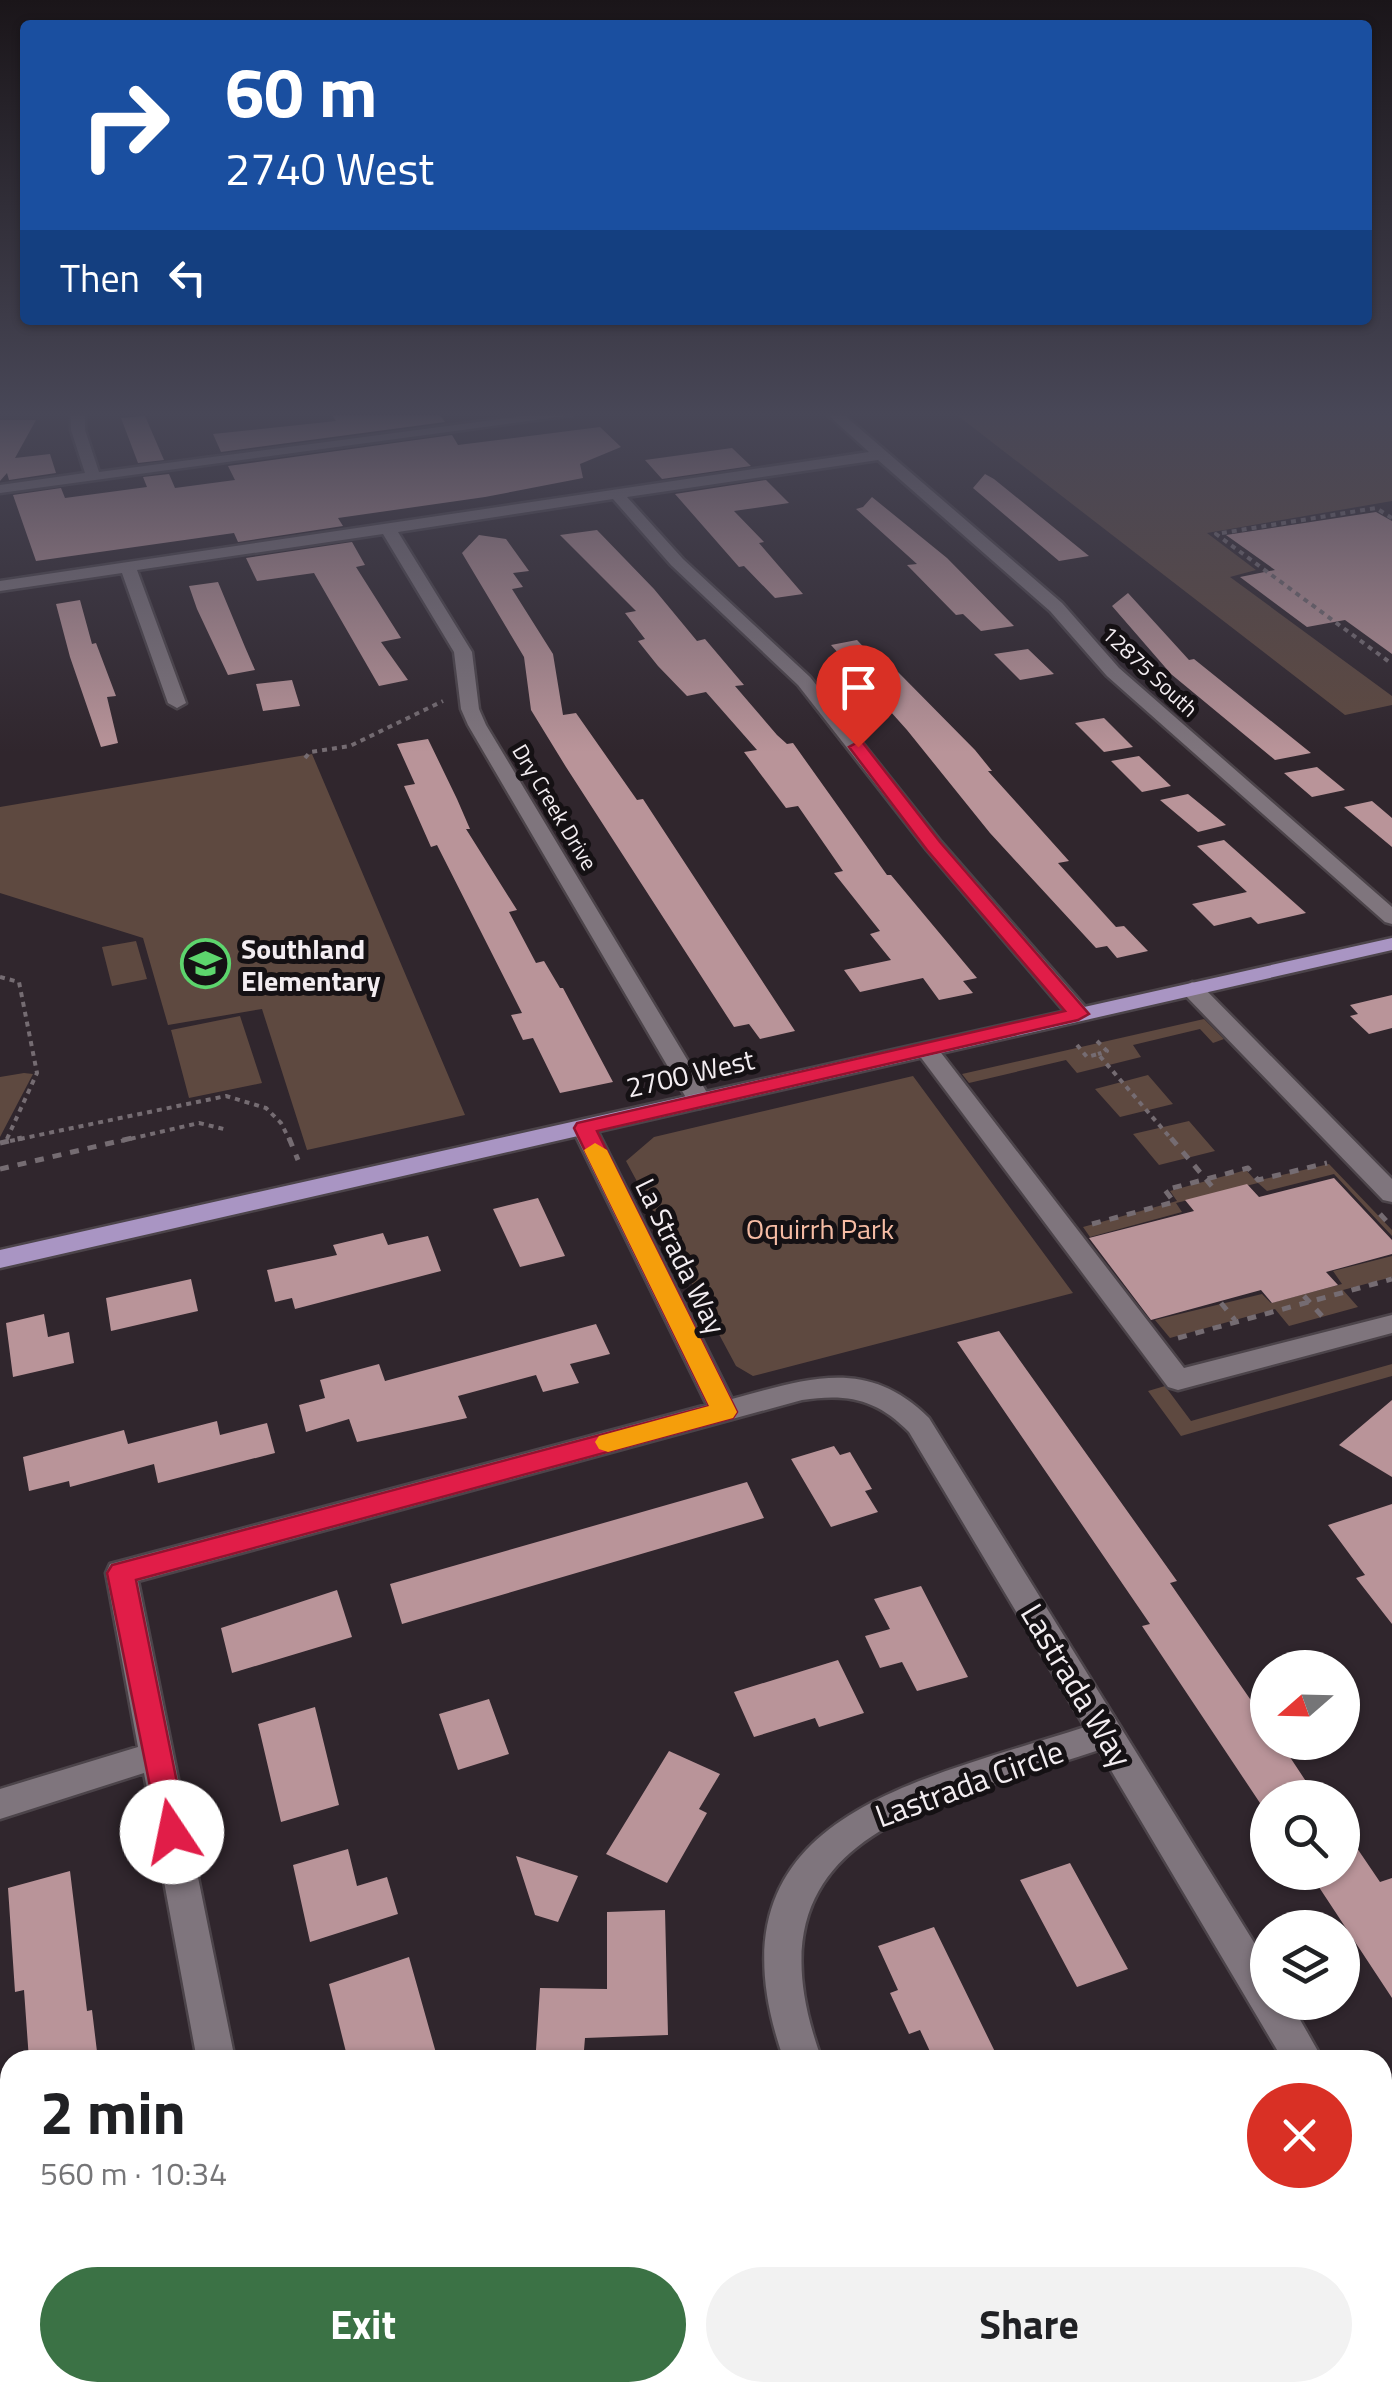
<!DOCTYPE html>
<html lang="en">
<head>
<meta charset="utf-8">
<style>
	body { margin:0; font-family:"Titillium Web",sans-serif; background:#f2f2f2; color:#202124; height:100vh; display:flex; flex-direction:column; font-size:38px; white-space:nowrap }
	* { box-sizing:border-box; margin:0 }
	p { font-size:32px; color:#757577 }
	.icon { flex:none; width:55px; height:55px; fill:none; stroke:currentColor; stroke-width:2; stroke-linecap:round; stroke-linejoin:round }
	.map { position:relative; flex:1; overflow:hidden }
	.side { position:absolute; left:0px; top:2050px; width:1392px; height:352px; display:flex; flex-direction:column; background:#fff; border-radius:30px 30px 0 0; box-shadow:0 2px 8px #0004 }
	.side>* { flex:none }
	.guide { position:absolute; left:20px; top:20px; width:1352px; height:305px; border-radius:10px; box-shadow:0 2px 8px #0004; background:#1a4fa0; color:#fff; overflow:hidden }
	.needle { width:65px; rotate:250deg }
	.fabs { position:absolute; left:1250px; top:1650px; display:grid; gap:20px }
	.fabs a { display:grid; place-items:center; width:110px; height:110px; border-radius:50%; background:#fff; box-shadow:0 2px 8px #0004; font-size:50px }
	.pin { position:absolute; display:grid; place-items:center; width:85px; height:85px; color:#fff; margin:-102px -42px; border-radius:50% 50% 50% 0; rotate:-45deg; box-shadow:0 0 10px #0007 }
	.pin .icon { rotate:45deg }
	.me { position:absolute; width:110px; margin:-55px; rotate:349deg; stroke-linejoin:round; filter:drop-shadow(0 0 8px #0008) }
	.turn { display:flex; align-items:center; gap:35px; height:210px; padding:0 40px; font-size:45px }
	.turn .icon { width:130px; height:130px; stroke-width:2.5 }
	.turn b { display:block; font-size:70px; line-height:85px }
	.then { display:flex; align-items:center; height:95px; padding:0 40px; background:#0003; gap:20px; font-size:38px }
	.round { display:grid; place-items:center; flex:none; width:105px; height:105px; border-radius:52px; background:#f2f2f2 }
	.summary { display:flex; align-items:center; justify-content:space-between; height:170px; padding:0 40px }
	h1 { font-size:60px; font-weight:700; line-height:75px }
	.cta { display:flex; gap:20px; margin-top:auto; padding:20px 40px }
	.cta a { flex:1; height:115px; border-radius:60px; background:#3b7245; color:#fff; font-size:40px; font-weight:700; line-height:115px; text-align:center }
	.cta a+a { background:#f2f2f2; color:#202124 }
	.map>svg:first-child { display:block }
</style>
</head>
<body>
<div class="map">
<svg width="1392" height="2401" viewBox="0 0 1392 2401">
	<rect width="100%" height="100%" fill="#30262d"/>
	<path fill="#5e4940" d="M957 415H1392V501L1207 533 1256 570 1230 577 1392 696V705L1345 715Z
		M312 754 465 1115 307 1150 262 1009 168 1025 143 938 0 893V807Z
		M136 941 147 979 112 986 102 947Z
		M240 1016 262 1083 189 1098 171 1030Z
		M1204 1019 1224 1039 1213 1043 1200 1029 1133 1045 1141 1057 1077 1073 1066 1060 969 1083 962 1074Z
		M24 1073 33 1074 0 1137V1077Z
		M1148 1075 1173 1104 1120 1117 1095 1089Z
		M913 1076 1073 1293 753 1376 736 1366 626 1161 654 1137Z
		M1189 1121 1215 1151 1159 1165 1133 1134Z
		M1329 1164 1392 1230V1236L1334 1174 1267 1191 1258 1183 1176 1203 1182 1212 1090 1237 1083 1227 1177 1201 1170 1191 1246 1170 1256 1181Z
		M1392 1256V1277L1343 1290 1358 1307 1289 1326 1275 1309 1170 1338 1155 1320 1262 1294 1271 1303 1342 1284 1333 1271Z
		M1392 1364V1376L1181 1436 1148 1391 1165 1386 1191 1421Z"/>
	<path fill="#b99499" d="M332 415H440L445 422 221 452 213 434 336 421Z
		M145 416 164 460 138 463 121 418Z
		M0 420H36L15 458 50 454 56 473 9 480 7 473 0 481Z
		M600 427 621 447 580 464 583 478 485 497 338 518 343 526 238 542 234 533 36 561 13 495 61 488 65 498 147 487 143 477 169 474 175 488 235 480 228 466 452 435 458 445Z
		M732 448 751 466 662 479 645 460Z
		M985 474 994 479 1089 556 1059 561 973 488Z
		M766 480 789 503 734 511 764 542 759 543 803 594 775 598 744 566 739 567 675 494Z
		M872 497 947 558 1014 626 981 631 963 614 956 615 907 565 917 564 856 509 863 507Z
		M1376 512 1392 521V654L1345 620 1307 627 1240 577 1275 570 1226 535Z
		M597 530 654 589 697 641 705 639 744 685 735 686 777 735 787 744 793 743 887 875H891L977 978 963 981 973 993 939 1000 923 978 860 992 844 970 891 960 870 934 880 931 834 873 843 871 798 806 786 808 744 752 757 750 706 692 687 696 658 666 638 641 645 639 625 613 636 611 560 535Z
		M479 535 506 539 529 571 513 573 523 587 512 589 553 654 563 715 576 713 637 800 643 799 795 1031 760 1039 749 1024 734 1027 566 767 531 710 524 657 462 553Z
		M352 542 365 565 356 567 401 638 381 642 408 680 379 686 314 573 257 581 246 558Z
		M218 582 245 647 255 670 228 675 197 609 189 586Z
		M1128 593 1189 660 1194 659 1311 753 1275 760 1171 674 1112 606Z
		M80 600 92 644 96 643 116 696 107 697 118 743 101 747 70 657 56 604Z
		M857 640 889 674 898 672 975 750 992 771H988L1069 861 1058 863 1116 927 1124 926 1148 951 1117 958 1107 946 1096 948 990 833 907 730 831 645Z
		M1028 649 1054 674 1020 680 994 654Z
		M292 680 300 706 263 711 256 684Z
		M1104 718 1133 747 1104 752 1075 723Z
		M428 739 457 799 470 829H466L517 910 509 912 536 963 544 961 560 988H563L613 1082 560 1093 533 1038 523 1040 511 1015 522 1013 437 845 431 847 404 786 415 784 397 744Z
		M1139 756 1171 786 1142 792 1111 761Z
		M1317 767 1345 790 1312 797 1284 773Z
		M1188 794 1226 825 1198 832 1160 800Z
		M1372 801 1392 818V847L1344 807Z
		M1224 840 1306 913 1258 924 1251 917 1214 926 1192 904 1247 892 1197 846Z
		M1392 995V1028L1369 1034 1350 1016 1358 1014 1350 1005Z
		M1334 1178 1392 1240V1254L1326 1272 1338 1285 1272 1303 1261 1290 1151 1320 1089 1238 1194 1211 1185 1200 1247 1184 1259 1197Z
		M538 1198 565 1256 520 1267 493 1209Z
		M383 1233 388 1245 428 1236 441 1271 295 1309 292 1298 275 1302 267 1270 337 1255 333 1245Z
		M191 1279 198 1311 111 1331 106 1298Z
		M44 1314 48 1337 69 1332 74 1363 13 1377 6 1323Z
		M596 1324 610 1354 570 1364 579 1383 543 1392 536 1375 458 1396 467 1418 357 1442 349 1419 306 1432 299 1405 325 1398 320 1380 379 1364 385 1381Z
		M999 1331 1177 1581 1170 1583 1268 1725V1742H1280L1317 1798H1268V1815L1142 1626 1150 1624 957 1342Z
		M1392 1400V1477L1339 1445Z
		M217 1421 220 1435 267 1423 275 1453 158 1483 154 1464 70 1487 69 1481 29 1491 23 1457 124 1430 128 1444Z
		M834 1446 840 1455 850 1452 872 1489 865 1491 878 1512 831 1527 791 1459Z
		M747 1482 764 1518 402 1624 390 1584Z
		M1392 1504V1624L1356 1578 1365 1575 1328 1525Z
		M921 1586 968 1677 917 1691 902 1662 880 1668 865 1636 890 1629 874 1599Z
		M337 1590 352 1637 232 1673 221 1628Z
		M838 1660 864 1713 819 1727 815 1718 754 1737 734 1692Z
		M489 1699 509 1754 458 1770 439 1714Z
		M315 1707 339 1805 281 1822 258 1724Z
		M669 1751 720 1774 699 1809 707 1813 667 1883 606 1854Z
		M1342 1826 1380 1882 1392 1878V1998L1309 1872H1342Z
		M348 1849 357 1886 387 1877 398 1914 310 1942 293 1865Z
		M516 1856 578 1876 558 1922 535 1915Z
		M1070 1863 1128 1969 1077 1987 1020 1880Z
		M70 1871 87 2011 92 2010 98 2060H29L24 1990 15 1992 8 1888Z
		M665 1910 668 2035 585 2038 584 2050H536L540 1988 607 1989V1912Z
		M934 1927 999 2060H934L920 2030 909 2034 890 1993 898 1990 878 1946Z
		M409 1957 438 2060H348L329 1984Z"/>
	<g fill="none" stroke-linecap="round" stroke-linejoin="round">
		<defs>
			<path id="minor" d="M71 415H85V430L99 472 530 415H572L0 493V485L85 473 71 430Z
				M828 415H844L1062 603 1119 668 1392 907V924L1385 922 1107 676 1050 611 878 460 627 497 683 559 810 677 941 842 1087 1009 1090 1014 1087 1019H1071L927 850 798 685 671 565 613 499 398 532 472 652 479 709 486 725 712 1101 700 1108 688 1101 468 725 461 709 454 652 383 534 137 570 186 703 177 708 168 703 122 573 0 591V581L869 452Z
				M1192 982 1200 984 1392 1179V1202L1383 1200 1184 994 1181 989Z
				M927 1043 935 1045 1184 1368 1392 1315V1333L1178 1390 1168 1387 919 1055 916 1050Z
				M584 1120 596 1128 732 1399C807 1379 867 1356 929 1418L1268 1965V2002H1290L1323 2060H1283L1099 1750C933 1806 737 1831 822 2060H784C698 1817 910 1784 1085 1727L909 1432C877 1399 847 1393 802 1400L138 1581 235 2060H197L144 1773 0 1819V1789L138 1747 106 1573 110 1564 707 1405 572 1128Z
				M1382 2170 1392 2174V2224L1382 2220Z
				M259 2392H301L303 2401H261Z"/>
			<path id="major" d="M1392 938V950L0 1268V1250Z"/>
		</defs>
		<use href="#minor" stroke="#4c444a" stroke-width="5"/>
		<use href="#major" stroke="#4c444a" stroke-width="5"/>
		<path stroke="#756c72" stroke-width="4" stroke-dasharray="5 5" stroke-linecap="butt" d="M1392 518 1376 508 1216 534 1392 664
			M305 758 310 752 350 746 443 701
			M0 977 19 982 37 1073 6 1141
			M1097 1041 1107 1051 1098 1054
			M1077 1045 1087 1057 1098 1054 1173 1141
			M10 1141 226 1096 266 1108 281 1123 290 1141
			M121 1141 199 1123 228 1130"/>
		<path stroke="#756c72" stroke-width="5" stroke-dasharray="9 9" stroke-linecap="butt" d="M289 1138 298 1160
			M1171 1138 1215 1190
			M0 1143 22 1138
			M0 1169 132 1138
			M1380 1214 1392 1227
			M1092 1224 1174 1202 1165 1190 1248 1168 1258 1180 1327 1163
			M1304 1296 1322 1316
			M1221 1303 1235 1320
			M1178 1338 1392 1279"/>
		<use href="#minor" fill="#7f757d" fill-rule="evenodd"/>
		<use href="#major" fill="#a995c3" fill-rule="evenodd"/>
	</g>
	<linearGradient id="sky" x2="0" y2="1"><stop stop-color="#1a1519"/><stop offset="0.55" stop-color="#484757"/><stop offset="1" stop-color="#484757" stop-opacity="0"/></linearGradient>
	<rect width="1392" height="752" fill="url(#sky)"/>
	<path fill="#e11d48" stroke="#92132f" stroke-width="2.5" d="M858 742 863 743 940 842 1089 1014 1078 1020 597 1131 737 1412 733 1418 136 1580 187 1832 183 1841 172 1845 161 1841 107 1573 112 1565 709 1406 574 1128 577 1123 1065 1011 927 850 849 747Z"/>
	<path fill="#f59e0b" d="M595 1143 607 1150 737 1412 733 1418 608 1452 599 1449 595 1442 599 1436 709 1406 584 1150Z"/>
	<defs>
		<symbol id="school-ring" viewBox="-11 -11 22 22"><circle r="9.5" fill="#151114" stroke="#5dd56d" stroke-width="1.5"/><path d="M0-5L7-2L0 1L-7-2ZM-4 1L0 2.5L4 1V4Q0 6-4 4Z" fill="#5dd56d"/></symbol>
	</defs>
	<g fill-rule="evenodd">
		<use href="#school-ring" x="178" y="936" width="55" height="55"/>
	</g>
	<g text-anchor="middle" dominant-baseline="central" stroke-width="10" stroke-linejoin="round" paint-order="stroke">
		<g font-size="22" fill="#f3edf1" stroke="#151114">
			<text transform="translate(1150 671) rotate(43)">12875 South</text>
			<text transform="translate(555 807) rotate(59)">Dry Creek Drive</text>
		</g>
		<g font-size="28" font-weight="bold" fill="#f3edf1" stroke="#151114" text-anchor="start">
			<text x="241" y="948">Southland<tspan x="241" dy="32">Elementary</tspan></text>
		</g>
		<g font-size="28" fill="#f3edf1" stroke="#151114">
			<text transform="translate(690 1073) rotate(-13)">2700 West</text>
			<text transform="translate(681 1256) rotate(64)">La Strada Way</text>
		</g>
		<g font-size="28" fill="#f6bca4" stroke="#151114">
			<text x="820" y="1228">Oquirrh Park</text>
		</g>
		<g font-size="32" fill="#f3edf1" stroke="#151114">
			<text transform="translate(1077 1685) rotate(59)">Lastrada Way</text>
			<text transform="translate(969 1783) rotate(-20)">Lastrada Circle</text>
		</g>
	</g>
</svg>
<div class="fabs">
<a><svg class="needle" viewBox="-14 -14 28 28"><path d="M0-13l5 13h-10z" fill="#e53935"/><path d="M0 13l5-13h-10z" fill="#757577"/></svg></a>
<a><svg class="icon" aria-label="search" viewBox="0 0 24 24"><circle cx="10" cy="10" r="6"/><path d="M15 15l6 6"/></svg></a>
<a><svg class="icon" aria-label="layers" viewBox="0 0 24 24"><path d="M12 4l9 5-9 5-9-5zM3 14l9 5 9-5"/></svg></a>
</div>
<div class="pin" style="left:858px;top:747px;background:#d93025"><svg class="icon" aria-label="arrive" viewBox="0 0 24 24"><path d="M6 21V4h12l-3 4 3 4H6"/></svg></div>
<svg class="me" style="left:172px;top:1832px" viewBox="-20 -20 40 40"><circle r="19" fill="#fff"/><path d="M0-13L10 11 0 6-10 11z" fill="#e11d48"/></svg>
<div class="guide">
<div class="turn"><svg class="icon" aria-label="right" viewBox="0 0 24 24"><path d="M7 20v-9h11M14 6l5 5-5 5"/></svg><div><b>60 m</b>2740 West</div></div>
<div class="then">Then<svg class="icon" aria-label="left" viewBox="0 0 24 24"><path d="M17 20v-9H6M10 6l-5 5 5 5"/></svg></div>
</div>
<section class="side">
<div class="summary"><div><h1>2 min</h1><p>560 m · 10:34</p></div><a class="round" style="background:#d93025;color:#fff"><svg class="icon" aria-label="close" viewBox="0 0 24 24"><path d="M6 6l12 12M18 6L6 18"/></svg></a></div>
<div class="cta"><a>Exit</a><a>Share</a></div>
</section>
</div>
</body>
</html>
